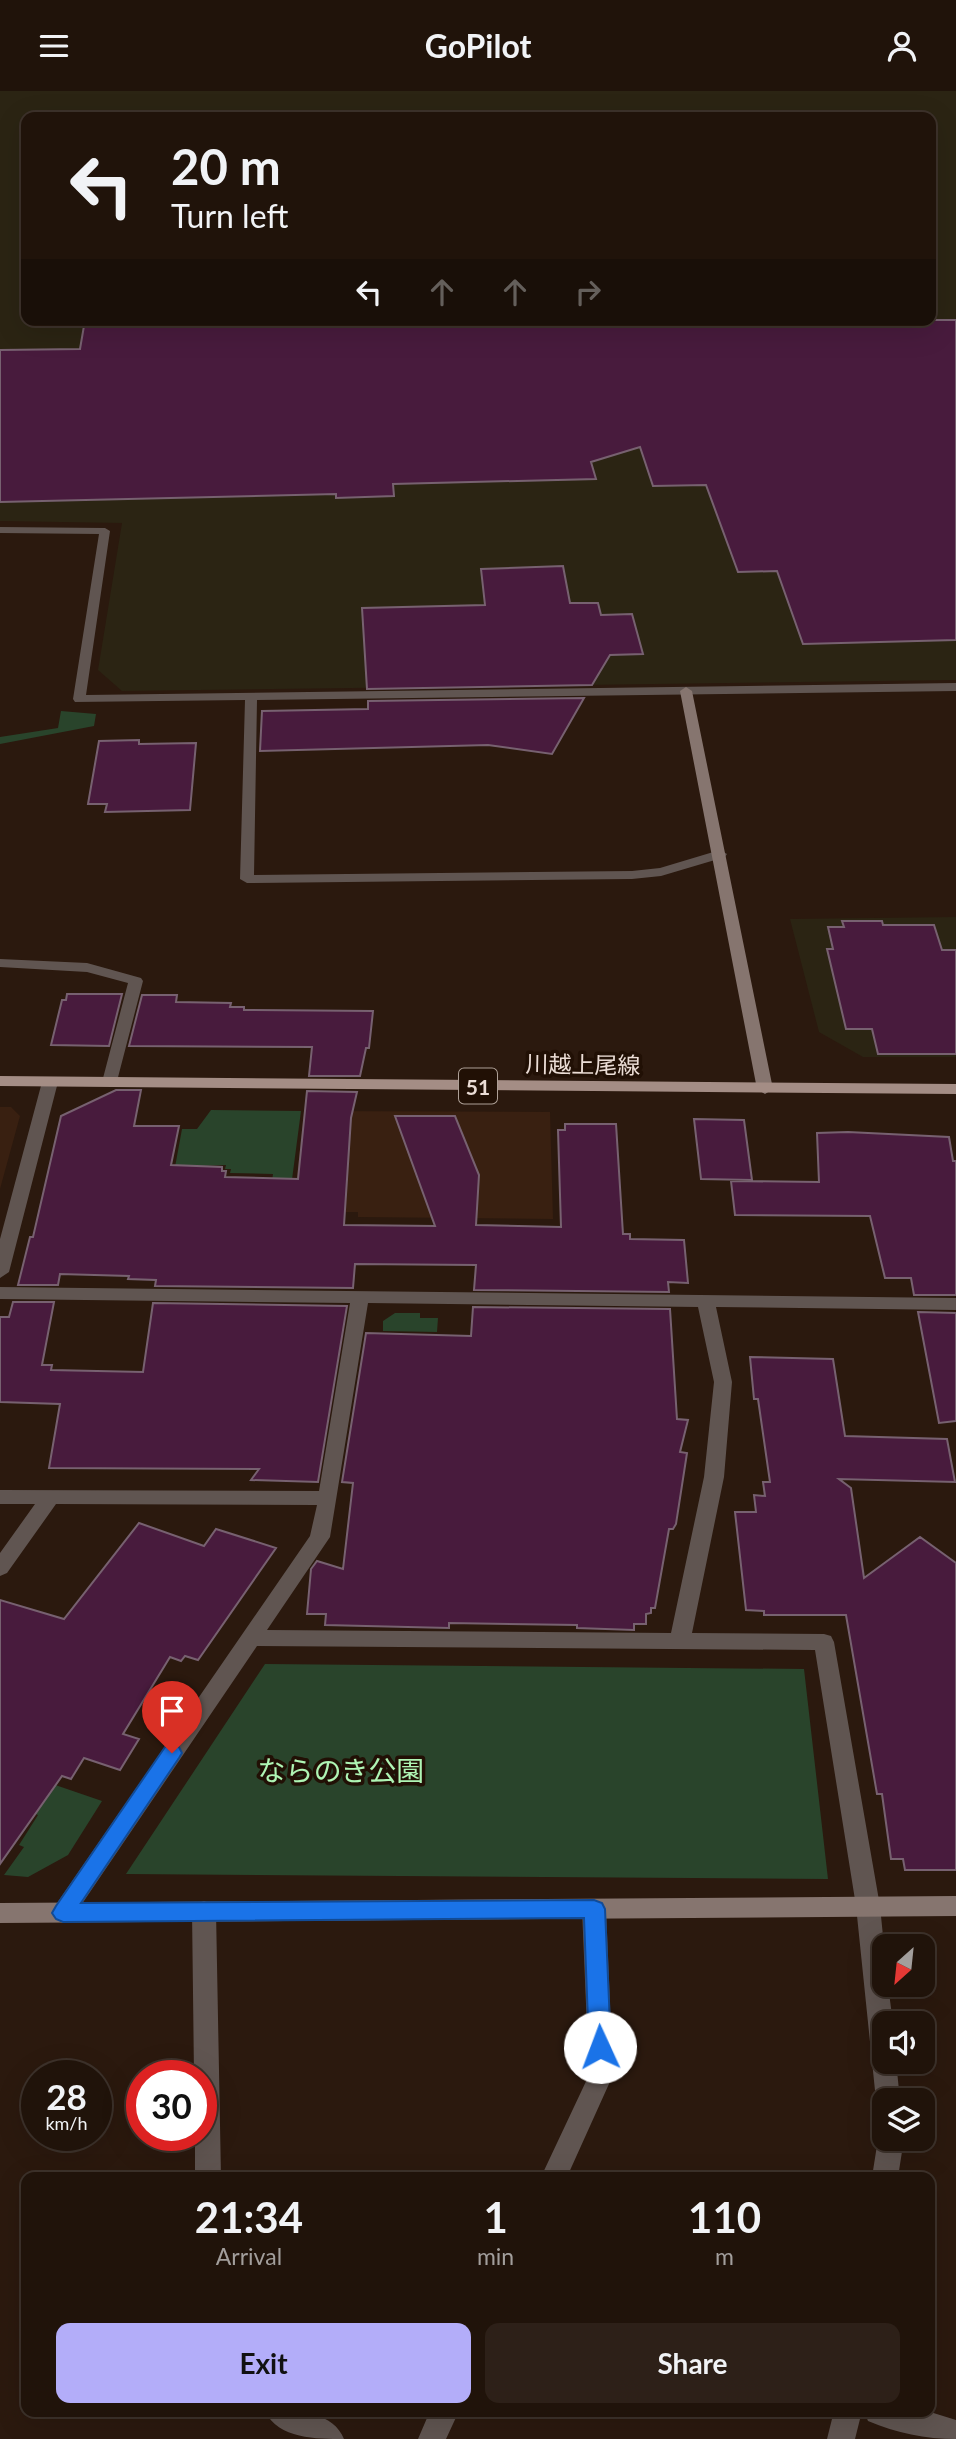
<!DOCTYPE html>
<html lang="en">
<head>
<meta charset="utf-8">
<style>
	body { margin:0; font-family:Lato,"Noto Sans JP",sans-serif; background:#2d2018; color:#f1f3f6; height:100vh; display:flex; flex-direction:column; font-size:26px; white-space:nowrap }
	* { box-sizing:border-box; margin:0 }
	p { font-size:23px; color:#a29e9c }
	.icon { flex:none; width:38px; height:38px; fill:none; stroke:currentColor; stroke-width:2; stroke-linecap:round; stroke-linejoin:round }
	.map { position:relative; flex:1; overflow:hidden }
	.drawer { position:absolute; left:21px; top:2081px; width:914px; height:245px; display:flex; flex-direction:column; background:#20130a; border-radius:14px; box-shadow:0 7px 28px #0002,0 0 0 2px #3d322b }
	.drawer>* { flex:none }
	.hud { position:absolute; left:21px; top:21px; width:915px; height:214px; border-radius:14px; box-shadow:0 7px 28px #0002,0 0 0 2px #3d322b; background:#20130a; color:#f1f3f6; overflow:hidden }
	.needle { width:46px; rotate:207deg }
	.tools { position:absolute; left:872px; top:1843px; display:grid; gap:14px }
	.tools a { display:grid; place-items:center; width:63px; height:63px; border-radius:14px; background:#20130a; box-shadow:0 7px 28px #0002,0 0 0 2px #3d322b; font-size:35px }
	.speed { position:absolute; left:21px; top:1969px; display:flex; gap:14px; font-size:35px; font-weight:700; text-align:center }
	.speed>* { display:grid; place-content:center; width:91px; height:91px; border-radius:50%; background:#20130a; box-shadow:0 7px 28px #0002,0 0 0 2px #3d322b; line-height:1 }
	.speed small { font-size:18px; font-weight:400 }
	.speed .limit { border:10px solid #d22; background:#fff; color:#111 }
	.pin { position:absolute; display:grid; place-items:center; width:60px; height:60px; color:#fff; margin:-72px -30px; border-radius:50% 50% 50% 0; rotate:-45deg; box-shadow:0 0 7px #0007 }
	.pin .icon { rotate:45deg }
	.me { position:absolute; width:77px; margin:-38px; rotate:358deg; stroke-linejoin:round; filter:drop-shadow(0 0 5px #0008) }
	.turn { display:flex; align-items:center; gap:24px; height:147px; padding:0 35px; font-size:32px }
	.turn .icon { width:91px; height:91px; stroke-width:2.5 }
	.turn b { display:block; font-size:49px; line-height:60px }
	.lanes { display:flex; align-items:center; height:66px; padding:0 35px; background:#0003; justify-content:center; gap:35px; direction:ltr }
	.lanes .off { opacity:.35 }
	.eta { display:flex; justify-content:space-evenly; align-items:center; height:119px; text-align:center }
	.eta b { font-size:42px; font-weight:700; line-height:49px }
	.action { display:flex; gap:14px; margin-top:auto; padding:14px 35px }
	.action a { flex:1; height:80px; border-radius:14px; background:#b3adf9; color:#111; font-size:28px; font-weight:700; line-height:80px; text-align:center }
	.action a+a { background:#2d2018; color:#f1f3f6 }
	header { display:flex; justify-content:space-between; align-items:center; height:91px; padding:0 35px; background:#20130a; font-size:32px; font-weight:700 }
	.map>svg:first-child { display:block }
</style>
</head>
<body>
<header><svg class="icon" aria-label="menu" viewBox="0 0 24 24"><path d="M4 6h16M4 12h16M4 18h16"/></svg>GoPilot<svg class="icon" aria-label="person" viewBox="0 0 24 24"><circle cx="12" cy="8" r="4"/><path d="M4 21q1-7 8-7t8 7"/></svg></header>
<div class="map">
<svg width="956" height="2348" viewBox="0 0 956 2348">
	<rect width="100%" height="100%" fill="#2b190e"/>
	<path fill="#392011" d="M0 1016H11L20 1025 0 1098Z
		M304 1020 550 1021 553 1128 358 1126V1121H293Z"/>
	<path fill="#2b2413" fill-rule="evenodd" d="M0 0H956V589L122 600 98 579 122 432 0 430ZM26 26H931V229H26Z
		M956 826V966H863L819 941 790 828Z"/>
	<path fill="#29442b" d="M61 620 96 623 94 635 0 653V646L58 637Z
		M211 1019 301 1020 288 1119H268L273 1083 230 1082 231 1078H225L226 1074 175 1076 182 1038H197Z
		M395 1222H420V1227H438L437 1241 383 1240V1230Z
		M265 1573 804 1578 828 1788 126 1783Z
		M0 1675 102 1710 68 1764 28 1786 4 1784 24 1756 19 1754 38 1724 0 1709Z"/>
	<path fill="#481b3d" stroke="#776170" stroke-width="2" d="M85 229H956V549L803 553 777 480 738 481 706 394 653 395 640 356 591 371 596 388 393 393 394 405 336 407V403L0 411V259L80 258Z
		M563 475 570 512H598L601 524 632 523 643 563 610 564 592 594 367 598 362 517 485 514 481 478Z
		M584 607 552 663 488 654 260 660 262 620 368 618V610Z
		M139 649V653L196 652 190 719 105 721 107 713H88L99 650Z
		M842 830H882L883 834H934L942 859H956V963H878L872 938H846L827 858H833L828 836H844Z
		M67 903H122L109 955 51 954 62 909H66Z
		M142 904H177L176 911 231 912 230 916H244V919L373 920 369 957H366L360 985H309L312 956 129 955Z
		M116 999H141L134 1035H179L171 1074 222 1076V1080H226L225 1086 298 1088 307 1000 357 1001 351 1027 344 1134 435 1135 395 1025H455L479 1084 476 1134 561 1136 558 1039H565V1033H616L623 1143H630V1148L684 1149 688 1192 668 1191 669 1201 474 1199 476 1174 355 1173 353 1197 155 1195 156 1189 128 1188 129 1185 60 1183 58 1194H18L30 1146H33L61 1025Z
		M694 1028 744 1029 752 1089 701 1088Z
		M848 1041 949 1046 953 1070H956V1204H914L911 1187H885L870 1125 735 1124 731 1090 819 1091 817 1042Z
		M13 1211H54L42 1274H52L51 1279 143 1281 153 1212 347 1215 318 1391 251 1389 259 1378 49 1377 60 1313 0 1311V1226H9Z
		M473 1216 670 1218 677 1328 688 1329 680 1361 687 1362 676 1433 673 1438H669L655 1517H651V1522L646 1523V1533H634V1539L577 1537V1534L449 1532V1537L325 1534 326 1523H307L311 1478 317 1470 343 1478 353 1392 342 1391 366 1242 471 1245Z
		M918 1221 956 1222V1330L939 1332Z
		M750 1266 833 1268 845 1345 947 1348 955 1391 839 1388 851 1397 864 1487 920 1446 956 1472V1779H905L903 1768H891L882 1703H877L846 1524H764V1520L746 1519 735 1421H756L754 1404 765 1405 763 1391H770L758 1308H754Z
		M139 1432 204 1455 216 1438 276 1457 198 1569 185 1565 181 1570 170 1566 123 1643 139 1648 120 1679 84 1667 71 1688 62 1685 0 1773V1509L64 1528Z"/>
	<g fill="none" stroke-linecap="round" stroke-linejoin="round">
		<path fill="#605551" fill-rule="evenodd" d="M0 436 105 437 110 440 86 604 956 592V600L257 609 254 784 632 780 660 777 720 759 727 763 725 766 661 785 632 788 247 792 240 788 245 609 75 611 73 608 99 443 0 442Z
			M0 868 87 872 141 887 143 890 116 994 110 996 102 991 128 892 87 881 0 876Z
			M50 986 58 991 9 1181 0 1187V1148L42 991Z
			M0 1196 956 1207V1219L716 1216 732 1291 724 1386 692 1542 824 1543 831 1545 834 1551 880 1815 884 1855V1894H888L893 1932H884V1970H896L900 2009H884V2019L879 2017 876 2009 856 1815 815 1559 257 1555 71 1829 63 1832 55 1829 51 1822 55 1815 310 1445 317 1414 56 1413 7 1482 0 1485V1462L35 1413H0V1399L319 1400 350 1212 0 1208ZM368 1212 698 1216 714 1291 704 1386 671 1542 267 1539 330 1446Z
			M594 1808 602 1811 606 1818 613 1984 567 2086H541L589 1984 582 1818 586 1811Z
			M204 1810 212 1813 216 1820 221 2086H195V2044H201V1984H194L192 1820 196 1813Z
			M884 2039V2048H904L898 2086H872L878 2048Z
			M265 2320C292 2320 332 2318 344 2348 317 2348 278 2348 265 2320Z
			M430 2320H459L446 2348H418Z
			M834 2320H862L855 2348H827Z
			M864 2320H927L956 2329V2348C925 2348 897 2342 868 2330Z"/>
		<path fill="#86756f" fill-rule="evenodd" d="M686 596 692 600 773 998 765 1003 757 998 680 600Z
			M956 1805V1825L0 1832V1812Z"/>
		<path fill="#a48d85" fill-rule="evenodd" d="M0 985 956 993V1003L0 995Z"/>
	</g>
	<path fill="#1a73e8" stroke="#114b97" stroke-width="2" d="M172 1654 179 1656 182 1662 179 1667 81 1812 594 1809 602 1812 605 1818 611 1956 608 1963 600 1966 592 1963 589 1956 584 1827 63 1831 56 1828 52 1822 56 1815 165 1656Z"/>
	<g text-anchor="middle" dominant-baseline="central" stroke-width="7" stroke-linejoin="round" paint-order="stroke">
		<rect fill="#211005" stroke="#aea097" stroke-width="2" x="459" y="977.5" width="38" height="35" rx="5"/>
		<g font-size="21" font-weight="bold" fill="#ebddd6">
			<text x="478" y="995">51</text>
		</g>
		<g font-size="23" fill="#ebddd6" stroke="#211005">
			<text transform="translate(583 973) rotate(1)">川越上尾線</text>
		</g>
		<g font-size="28" fill="#aff5b4" stroke="#211005">
			<text x="341" y="1679">ならのき公園</text>
		</g>
	</g>
</svg>
<div class="tools">
<a><svg class="needle" viewBox="-14 -14 28 28"><path d="M0-13l5 13h-10z" fill="#e53935"/><path d="M0 13l5-13h-10z" fill="#a29e9c"/></svg></a>
<a><svg class="icon" aria-label="sound" viewBox="0 0 24 24"><path d="M4 9h4l5-4v14l-5-4H4zM17 9q2 3 0 6"/></svg></a>
<a><svg class="icon" aria-label="layers" viewBox="0 0 24 24"><path d="M12 4l9 5-9 5-9-5zM3 14l9 5 9-5"/></svg></a>
</div>
<div class="speed"><div>28<small>km/h</small></div><div class="limit">30</div></div>
<div class="pin" style="left:172px;top:1662px;background:#d93025"><svg class="icon" aria-label="arrive" viewBox="0 0 24 24"><path d="M6 21V4h12l-3 4 3 4H6"/></svg></div>
<svg class="me" style="left:600px;top:1956px" viewBox="-20 -20 40 40"><circle r="19" fill="#fff"/><path d="M0-13L10 11 0 6-10 11z" fill="#1a73e8"/></svg>
<div class="hud">
<div class="turn"><svg class="icon" aria-label="left" viewBox="0 0 24 24"><path d="M17 20v-9H6M10 6l-5 5 5 5"/></svg><div><b>20 m</b>Turn left</div></div>
<div class="lanes"><svg class="icon" aria-label="left" viewBox="0 0 24 24"><path d="M17 20v-9H6M10 6l-5 5 5 5"/></svg><svg class="icon off" aria-label="ahead" viewBox="0 0 24 24"><path d="M12 20V5M6 11l6-6 6 6"/></svg><svg class="icon off" aria-label="ahead" viewBox="0 0 24 24"><path d="M12 20V5M6 11l6-6 6 6"/></svg><svg class="icon off" aria-label="right" viewBox="0 0 24 24"><path d="M7 20v-9h11M14 6l5 5-5 5"/></svg></div>
</div>
<section class="drawer">
<div class="eta">
<div><b>21:34</b><p>Arrival</p></div>
<div><b>1</b><p>min</p></div>
<div><b>110</b><p>m</p></div>
</div>
<div class="action"><a>Exit</a><a>Share</a></div>
</section>
</div>
</body>
</html>
